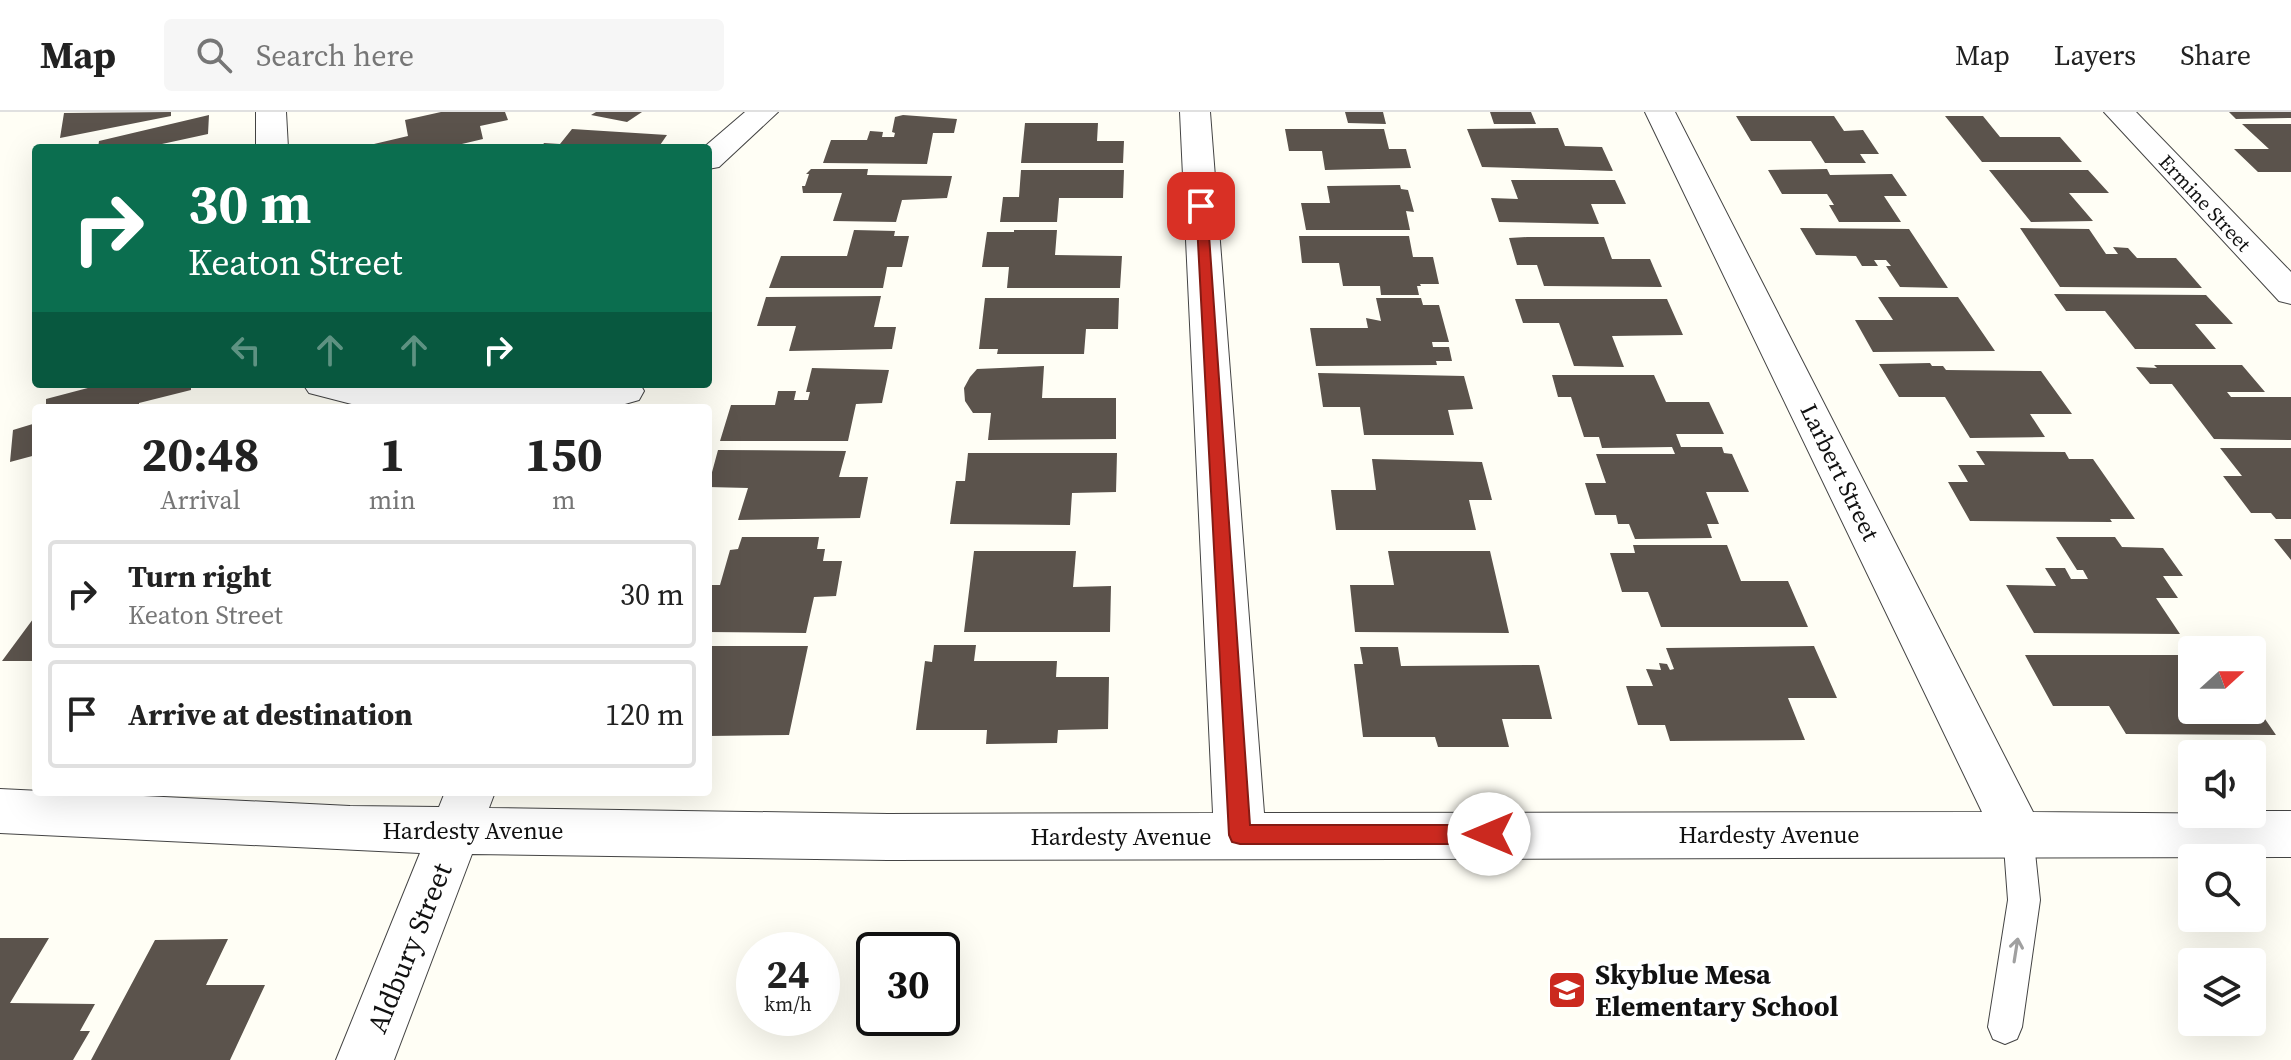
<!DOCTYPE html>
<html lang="en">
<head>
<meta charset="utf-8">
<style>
	body { margin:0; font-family:"Source Serif 4",serif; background:#f6f6f6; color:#222; height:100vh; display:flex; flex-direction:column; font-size:30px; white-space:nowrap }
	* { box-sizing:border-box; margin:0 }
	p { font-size:26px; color:#767676 }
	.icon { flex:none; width:44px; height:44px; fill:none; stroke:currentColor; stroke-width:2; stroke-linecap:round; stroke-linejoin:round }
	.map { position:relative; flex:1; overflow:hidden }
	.details { position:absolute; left:32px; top:292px; width:680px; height:392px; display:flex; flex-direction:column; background:#fff; border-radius:8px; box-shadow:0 8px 32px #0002 }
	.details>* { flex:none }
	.hud { position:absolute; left:32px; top:32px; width:680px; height:244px; border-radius:8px; box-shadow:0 8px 32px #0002; background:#0b6e4f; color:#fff; overflow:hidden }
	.needle { width:52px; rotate:69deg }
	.tools { position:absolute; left:2178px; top:524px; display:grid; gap:16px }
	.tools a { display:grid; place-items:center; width:88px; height:88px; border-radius:8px; background:#fff; box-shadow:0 8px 32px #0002; font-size:40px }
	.speed { position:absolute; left:736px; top:820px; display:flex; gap:16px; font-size:40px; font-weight:700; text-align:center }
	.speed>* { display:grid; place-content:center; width:104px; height:104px; border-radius:50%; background:#fff; box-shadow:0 8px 32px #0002; line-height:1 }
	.speed small { font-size:20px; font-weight:400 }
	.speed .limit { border:4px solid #111; border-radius:12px; background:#fff; color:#111 }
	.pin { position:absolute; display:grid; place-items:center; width:68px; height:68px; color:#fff; margin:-34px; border-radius:16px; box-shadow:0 4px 12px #0006 }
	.me { position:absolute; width:88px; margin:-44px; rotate:270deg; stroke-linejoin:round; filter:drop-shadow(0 0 6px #0008) }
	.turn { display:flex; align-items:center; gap:28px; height:168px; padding:0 24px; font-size:36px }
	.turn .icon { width:104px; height:104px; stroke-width:2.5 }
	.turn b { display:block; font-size:56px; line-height:68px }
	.lanes { display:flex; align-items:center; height:76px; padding:0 24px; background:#0003; justify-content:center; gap:40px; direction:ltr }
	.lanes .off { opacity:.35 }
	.eta { display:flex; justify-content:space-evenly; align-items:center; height:136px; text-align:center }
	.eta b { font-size:48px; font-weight:700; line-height:56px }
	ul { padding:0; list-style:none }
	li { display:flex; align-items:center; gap:24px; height:108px; margin:0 16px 12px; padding:0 8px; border:4px solid #e0e0e0; border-radius:8px }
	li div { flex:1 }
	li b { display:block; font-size:30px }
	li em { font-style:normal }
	header { display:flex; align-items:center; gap:48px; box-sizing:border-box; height:112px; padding:0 40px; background:#fff; border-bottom:2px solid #e0e0e0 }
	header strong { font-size:38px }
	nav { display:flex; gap:44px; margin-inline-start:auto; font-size:28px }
	.search { width:560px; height:72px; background:#f6f6f6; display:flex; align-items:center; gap:20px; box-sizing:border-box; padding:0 28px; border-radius:8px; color:#767676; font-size:30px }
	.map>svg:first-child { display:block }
</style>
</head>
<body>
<header>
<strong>Map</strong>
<div class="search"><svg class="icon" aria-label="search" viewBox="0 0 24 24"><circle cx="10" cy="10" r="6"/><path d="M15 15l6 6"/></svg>Search here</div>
<nav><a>Map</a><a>Layers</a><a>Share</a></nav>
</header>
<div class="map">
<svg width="2291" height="948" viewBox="0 0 2291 948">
	<rect width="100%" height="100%" fill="#fffef5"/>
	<path fill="#5b534c" d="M171 0V4L60 26 64 1Z
		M441 0H505L508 8 480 14 483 27 445 36H374V32L408 24 405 8Z
		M596 0H642L627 10 591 3Z
		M1345 0H1383L1386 12 1348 11Z
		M1490 0H1531L1536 12H1494Z
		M2229 0H2291V6L2236 7Z
		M209 3 208 22 162 32V36H98L99 29Z
		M903 3 957 7 954 21H933L927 52 823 51 831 28H867L870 19 883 20 882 25H894L895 21 892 20 895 5Z
		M1736 4H1834L1844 19 1863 18 1879 42H1860L1866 51H1825L1811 29H1751Z
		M1945 4H1983L2000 25H2060L2082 50H1982Z
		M1025 11H1098L1097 29H1124L1123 51H1021Z
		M2242 12H2291V60H2258L2234 37H2269Z
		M1558 16 1565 34 1602 35 1613 59 1482 55 1467 17Z
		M572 17 667 23 658 36H541L544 31 560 32Z
		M1285 17H1384L1389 37H1406L1411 56 1325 58 1322 39H1289Z
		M811 57H868L867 63 952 64 947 86 902 88 896 110 833 109 842 81H803L802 74H805L809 62H806Z
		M1827 57 1830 63 1892 62 1907 84H1884L1901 110H1839L1829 93H1834L1827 82H1782L1768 58Z
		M1021 58H1124L1123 86H1059L1057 110H1000L1003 85H1019Z
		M1989 58H2088L2109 81H2069L2093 109 2031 110Z
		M1511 68H1615L1626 92H1591L1599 112 1499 110 1491 86 1518 87Z
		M1400 73 1401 77 1408 78 1414 100 1406 99 1410 118H1306L1301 91H1330L1327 74Z
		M1800 116 1909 117 1948 176 1900 175 1886 154H1891L1886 148H1874L1878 154H1862L1856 144 1816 143Z
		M2020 116 2089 117 2106 142H2118L2113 135 2128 136 2137 146H2176L2202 176 2060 175Z
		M854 118 895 119 894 124H909L902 155H887L883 176H769L781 144H847Z
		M1014 118H1057L1055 143 1122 144 1120 176H1007L1009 155H982L987 120H1014Z
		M1299 124H1409L1413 145H1433L1439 172H1420L1421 174H1417L1419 183H1381L1380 174H1343L1339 151H1302Z
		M1527 125H1604L1612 147H1650L1662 175 1544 174 1537 153H1517L1509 126Z
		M2054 182 2206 183 2233 212H2195L2216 237H2135L2105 199H2066Z
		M881 184 874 215H896L892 237 789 239 796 214H757L766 185Z
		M1878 185H1958L1995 239 1873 240 1855 208H1893Z
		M985 186H1119L1118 217H1086L1084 242H997L998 237H979Z
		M1376 186H1421L1423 193H1439L1449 230H1432L1433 235H1449L1452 249H1436L1437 253 1316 254 1310 216H1368L1366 206 1381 209Z
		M1515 187H1667L1683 223 1612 224 1624 255 1574 254 1559 211H1523Z
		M1930 251 1932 254H1943L1946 258 2041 259 2072 302H2030L2045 325 1970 326 1945 285H1899L1879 252Z
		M2154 253H2242L2265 280H2227L2231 285H2291V328L2214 327 2172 272H2150L2136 255 2157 256Z
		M1044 254 1042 286H1116V327L988 328 991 301H973L965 289 964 276 970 265 977 257Z
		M812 256 889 258 882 291 856 292 848 329H720L731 293H775L778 279H796L794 288H808L810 280H806Z
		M1318 261 1464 264 1473 297 1448 298 1454 323H1364L1360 295H1323Z
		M1552 263H1654L1666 290H1709L1724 322H1676L1681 335H1722L1724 341 1732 342 1749 380H1706L1719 412H1707L1712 426 1635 427 1629 412H1618L1616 403H1595L1585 371H1606L1596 342H1675L1672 335 1602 336 1599 325H1584L1571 285H1558Z
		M103 272H191V278L139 291V296H46V287Z
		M36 311V343L10 350 13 318Z
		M2220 336H2291V407H2276L2271 401H2251L2223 364H2242Z
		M718 338 846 339 839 365H868L860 406 738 408 748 376 708 375Z
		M1976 339 2065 340 2069 347H2093L2135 407H2110L2112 410 1970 409 1948 370H1968L1958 353H1985Z
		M968 341H1117L1116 380 1072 381 1070 413 950 412 956 369H965Z
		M1372 347 1482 350 1492 388H1469L1476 418H1336L1331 378H1376Z
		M742 425H819L817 437H825L823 449H842L836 484 814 485 806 521 708 520V473H720L730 438 738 437Z
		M2056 425H2115L2122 435 2163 436 2183 464H2163L2178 486H2156L2180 522 2034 521 2006 473 2056 474 2045 456H2065L2071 467H2088L2083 458H2077Z
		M2274 427H2291V448Z
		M1633 433H1727L1741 469H1788L1808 515H1661L1648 480H1622L1610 441H1635Z
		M974 439H1076L1073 475 1111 474 1110 520H964Z
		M1388 439H1490L1509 521 1355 520 1350 473H1394Z
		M36 503V549H2Z
		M934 533H976L974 549H1057L1056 565H1109L1108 617 1058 618 1057 631 986 632 987 618H916L925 549 932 550Z
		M708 534H808L789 623 708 624Z
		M1814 534 1837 586H1788L1805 628 1670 629 1665 613H1638L1626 574H1653L1646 557 1661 558 1659 551 1667 552 1670 558 1674 557 1666 536Z
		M1360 535H1398L1401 554 1539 553 1552 607H1502L1509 635H1438L1435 625H1363L1354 552H1363Z
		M2025 543H2192V598H2252V588L2276 623 2126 622 2109 594H2053Z
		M0 826H49L10 891 95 892 80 919H90L73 948H0Z
		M228 827 206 873H265L230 948H91L155 828Z"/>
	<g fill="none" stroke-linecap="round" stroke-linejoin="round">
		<defs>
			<path id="service" d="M2018 707 2029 711 2033 721 2040 788 2022 915 2017 927 2005 932 1993 927 1988 915 2008 788 2003 721 2007 711Z"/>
			<path id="minor" d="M256 0H286L288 36H256Z
				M745 0H778L719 55 708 57V36H703Z
				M1180 0H1210L1264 701 1982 700 1645 0H1675L2033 700 2252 702V699H2291V745L888 748 472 742 394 948H336L420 741 0 721V677L350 694 439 695 445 680H495L489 696 888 702 1213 701Z
				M2104 0H2136L2291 160V192L2279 189Z
				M303 272H373L390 276 488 272H640L644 279 639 288 625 292 526 296H367L309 281Z"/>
		</defs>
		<use href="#service" stroke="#444" stroke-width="2"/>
		<use href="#minor" stroke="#444" stroke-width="2"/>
		<use href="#service" fill="#fff" fill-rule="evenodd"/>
		<use href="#minor" fill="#fff" fill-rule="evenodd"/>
	</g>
	<defs><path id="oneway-shaft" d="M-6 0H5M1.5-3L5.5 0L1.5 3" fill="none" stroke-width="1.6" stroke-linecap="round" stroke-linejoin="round" transform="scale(2)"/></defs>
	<use stroke="#a0a0a0" href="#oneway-shaft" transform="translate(2016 838) rotate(-81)"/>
	<path fill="#cb291f" stroke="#841b14" stroke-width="2" d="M1196 92 1207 94 1250 713H1489L1496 715 1499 722 1496 729 1489 732H1240L1232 730 1229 723Z"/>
	<defs>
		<symbol id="school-square" viewBox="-11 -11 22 22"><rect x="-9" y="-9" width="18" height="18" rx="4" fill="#cb291f" stroke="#fff"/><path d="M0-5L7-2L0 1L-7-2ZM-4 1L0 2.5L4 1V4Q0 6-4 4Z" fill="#fff"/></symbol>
	</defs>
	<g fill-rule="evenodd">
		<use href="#school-square" x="1545" y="856" width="44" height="44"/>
	</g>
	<g text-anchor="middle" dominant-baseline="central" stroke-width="8" stroke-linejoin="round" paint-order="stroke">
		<g font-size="20" fill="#111" stroke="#fff">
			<text transform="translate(2205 91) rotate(47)">Ermine Street</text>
		</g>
		<g font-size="24" fill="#111" stroke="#fff">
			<text transform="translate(1840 360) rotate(64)">Larbert Street</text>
			<text x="473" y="718">Hardesty Avenue</text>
			<text x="1769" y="722">Hardesty Avenue</text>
			<text x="1121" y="724">Hardesty Avenue</text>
		</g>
		<g font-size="28" fill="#111" stroke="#fff">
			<text transform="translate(409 836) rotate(-68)">Aldbury Street</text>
		</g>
		<g font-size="28" font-weight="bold" fill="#111" stroke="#fff" text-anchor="start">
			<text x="1595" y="862">Skyblue Mesa<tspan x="1595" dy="32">Elementary School</tspan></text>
		</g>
	</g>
</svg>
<div class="tools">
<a><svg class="needle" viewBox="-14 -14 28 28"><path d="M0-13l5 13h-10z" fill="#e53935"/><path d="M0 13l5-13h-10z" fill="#767676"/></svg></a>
<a><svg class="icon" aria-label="sound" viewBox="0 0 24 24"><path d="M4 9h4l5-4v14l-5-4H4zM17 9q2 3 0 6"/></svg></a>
<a><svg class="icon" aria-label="search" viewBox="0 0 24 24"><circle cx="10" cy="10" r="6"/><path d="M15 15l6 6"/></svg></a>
<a><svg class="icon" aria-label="layers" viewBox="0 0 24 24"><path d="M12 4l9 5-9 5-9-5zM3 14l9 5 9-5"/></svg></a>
</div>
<div class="speed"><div>24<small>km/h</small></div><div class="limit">30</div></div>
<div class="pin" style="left:1201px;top:94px;background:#d93025"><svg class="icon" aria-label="arrive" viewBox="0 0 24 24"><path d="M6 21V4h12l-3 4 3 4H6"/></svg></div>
<svg class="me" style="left:1489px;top:722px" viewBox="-20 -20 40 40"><circle r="19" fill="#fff"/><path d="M0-13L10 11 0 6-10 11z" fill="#cb291f"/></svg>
<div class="hud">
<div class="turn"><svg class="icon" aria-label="right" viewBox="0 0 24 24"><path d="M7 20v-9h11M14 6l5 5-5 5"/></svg><div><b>30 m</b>Keaton Street</div></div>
<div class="lanes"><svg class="icon off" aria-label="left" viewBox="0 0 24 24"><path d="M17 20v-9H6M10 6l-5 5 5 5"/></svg><svg class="icon off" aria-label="ahead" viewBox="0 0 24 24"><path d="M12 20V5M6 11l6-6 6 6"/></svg><svg class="icon off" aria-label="ahead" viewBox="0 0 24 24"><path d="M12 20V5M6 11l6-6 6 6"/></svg><svg class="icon" aria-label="right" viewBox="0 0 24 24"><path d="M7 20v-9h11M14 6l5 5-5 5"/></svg></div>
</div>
<section class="details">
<div class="eta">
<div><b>20:48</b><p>Arrival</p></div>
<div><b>1</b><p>min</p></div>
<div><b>150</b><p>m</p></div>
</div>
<ul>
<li><svg class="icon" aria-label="right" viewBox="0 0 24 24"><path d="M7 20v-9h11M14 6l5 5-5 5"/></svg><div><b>Turn right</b><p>Keaton Street</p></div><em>30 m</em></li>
<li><svg class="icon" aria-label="arrive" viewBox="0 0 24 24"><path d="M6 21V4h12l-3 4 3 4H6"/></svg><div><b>Arrive at destination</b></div><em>120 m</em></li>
</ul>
</section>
</div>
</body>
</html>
